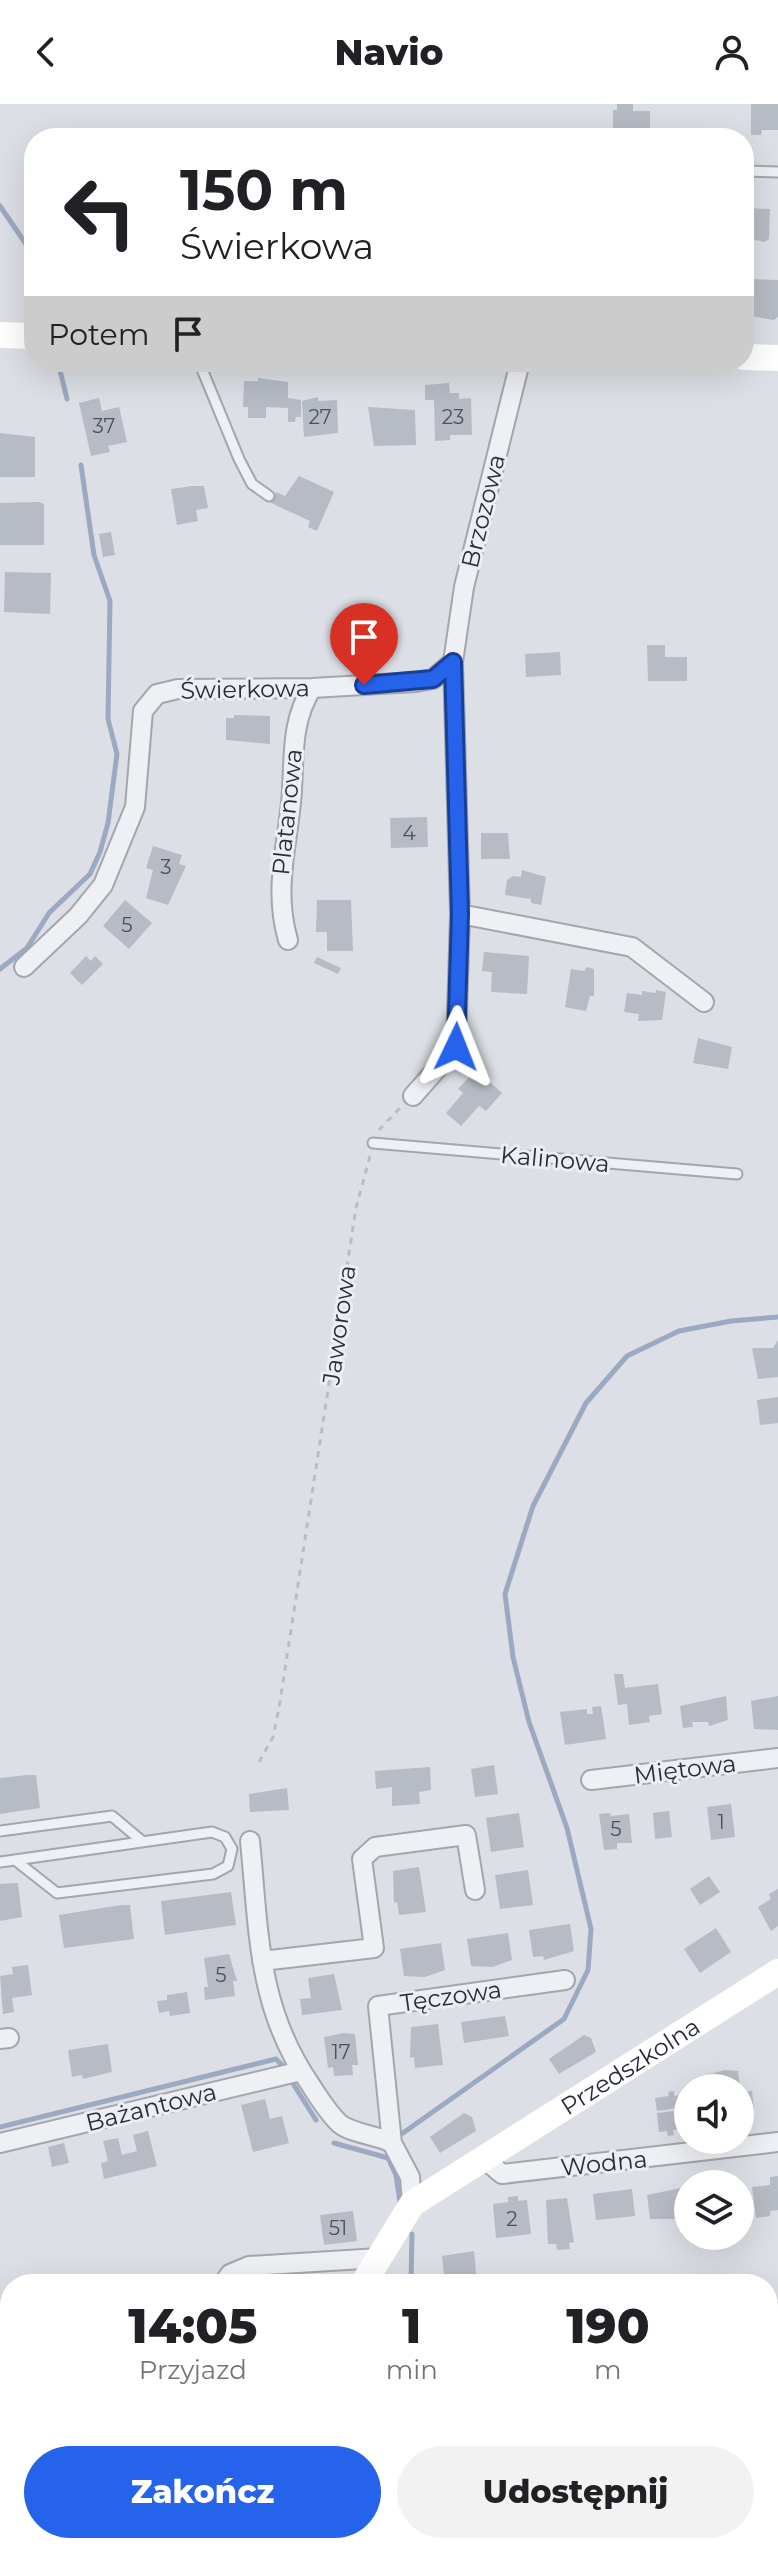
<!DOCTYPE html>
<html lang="pl">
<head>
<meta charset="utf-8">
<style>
	body { margin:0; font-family:Montserrat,sans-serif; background:#f2f2f2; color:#202124; height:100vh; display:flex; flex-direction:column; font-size:30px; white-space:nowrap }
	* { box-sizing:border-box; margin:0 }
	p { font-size:26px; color:#757577 }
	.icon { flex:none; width:44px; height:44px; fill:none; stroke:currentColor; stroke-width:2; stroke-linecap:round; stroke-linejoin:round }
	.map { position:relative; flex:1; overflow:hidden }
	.details { position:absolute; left:0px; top:2170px; width:778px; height:280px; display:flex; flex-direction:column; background:#fff; border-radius:32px 32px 0 0; box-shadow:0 8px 32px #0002 }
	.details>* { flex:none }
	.hud { position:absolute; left:24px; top:24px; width:730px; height:244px; border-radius:32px; box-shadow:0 8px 32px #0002; background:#fff; color:#202124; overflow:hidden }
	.controls { position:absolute; left:674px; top:1970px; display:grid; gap:16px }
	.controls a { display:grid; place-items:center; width:80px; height:80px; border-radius:50%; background:#fff; box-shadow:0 8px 32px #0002; font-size:40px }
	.pin { position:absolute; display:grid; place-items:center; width:68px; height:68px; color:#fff; margin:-82px -34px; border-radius:50% 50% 50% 0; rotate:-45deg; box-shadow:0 0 8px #0007 }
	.pin .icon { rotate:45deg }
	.me { position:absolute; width:88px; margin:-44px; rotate:2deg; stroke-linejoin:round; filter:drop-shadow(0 0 6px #0008) }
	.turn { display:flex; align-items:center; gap:28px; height:168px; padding:0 24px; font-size:36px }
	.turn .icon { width:104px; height:104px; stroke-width:2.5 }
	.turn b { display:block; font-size:56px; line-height:68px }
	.then { display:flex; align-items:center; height:76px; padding:0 24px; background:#0003; gap:16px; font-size:30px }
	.eta { display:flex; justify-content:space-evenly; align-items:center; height:136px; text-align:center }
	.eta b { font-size:48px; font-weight:800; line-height:56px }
	.action { display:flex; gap:16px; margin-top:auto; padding:16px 24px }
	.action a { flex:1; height:92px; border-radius:48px; background:#2563eb; color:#fff; font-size:32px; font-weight:800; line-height:92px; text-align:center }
	.action a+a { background:#f2f2f2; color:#202124 }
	header { display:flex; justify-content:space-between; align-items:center; height:104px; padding:0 24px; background:#fff; font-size:36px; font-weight:800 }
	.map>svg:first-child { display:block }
</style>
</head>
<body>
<header><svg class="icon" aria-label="back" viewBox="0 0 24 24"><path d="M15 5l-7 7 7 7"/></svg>Navio<svg class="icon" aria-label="person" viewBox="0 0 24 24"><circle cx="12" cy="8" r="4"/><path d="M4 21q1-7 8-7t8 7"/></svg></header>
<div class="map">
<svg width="778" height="2450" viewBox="0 0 778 2450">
	<rect width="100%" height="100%" fill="#dcdfe5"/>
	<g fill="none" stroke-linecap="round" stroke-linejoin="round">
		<path stroke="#9ba9c1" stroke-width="5" d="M0 102 30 146 34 162
			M58 258 67 295
			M0 865 27 844 49 809 90 770 100 748 108 719 117 650 108 615 110 497 94 451 81 361
			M292 1978 316 2016
			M0 2023 276 1955 282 1961
			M403 2029 564 1915 588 1866 591 1825 567 1724 529 1618 513 1553 505 1490 533 1402 586 1299 627 1252 679 1227 731 1217 778 1213
			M334 2039 388 2054 396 2071 400 2098
			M411 2180 412 2130
			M388 2440V2450"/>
	</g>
	<path fill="#b7bbc4" d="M617 0H633V7H650V33L613 30V6H617Z
		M751 0H778V26H762L761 31H751Z
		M744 104 770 105 769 135 765 138 744 134Z
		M751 175 778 176V213L774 216 750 212Z
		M258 274 288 278V294L301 296V313H296L295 318H288V304L266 303V314H248V303H243L244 277H258Z
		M449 279 450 289H459V295L471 294 472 331H450V336L435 337 434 296H425V281Z
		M318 293V297L337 296 338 329 304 333 302 297Z
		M99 294 102 307 119 303 127 338 108 342 110 348 91 352 79 299Z
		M368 303 415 306 416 341 374 342Z
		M0 329 35 333V373H0Z
		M299 372 334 388 317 427 308 423 310 417 271 399 276 388 285 392Z
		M192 382H204L208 404 196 406 198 417 177 421 171 385Z
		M39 398 44 400V441H0V399Z
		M111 428 115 451 103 453 99 430Z
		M5 468 51 469 50 510 4 508Z
		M647 541H665V553H687V577H648Z
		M560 548 561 571 526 573 525 550Z
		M234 611 270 612V640L226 636V614H234Z
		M427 713 428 743 391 744 390 714Z
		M481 729H508L510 755H481Z
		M153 742 182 751 179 760 186 762 168 801 146 794 153 766 146 764Z
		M522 766 546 773 541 801 531 799V795L505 791 507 776 513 772 521 773Z
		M125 796 152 819 129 845 103 822Z
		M317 796H351L353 847H327V828H316Z
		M484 848 529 852 527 890 491 888 492 868 482 867Z
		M86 852 91 857 95 852 103 860 82 881 70 869Z
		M317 853 341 864 338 870 314 859Z
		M586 863 594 865V892H590L586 907 565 903 571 865 585 867Z
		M656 886 666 888 662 916 638 917 639 910 624 908 627 889 642 891V887L656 889Z
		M698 934 732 943 728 965 693 959Z
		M476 966 502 989 486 1007 479 1002 461 1022 446 1009 463 989 458 985Z
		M778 1236V1273L758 1275 752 1244H773Z
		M778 1293V1319L760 1321 757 1296Z
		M614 1570H623L625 1584 658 1580 662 1610 649 1612 650 1618 629 1621 627 1600 618 1601Z
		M726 1592 728 1616 709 1622 708 1618H692L693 1623 683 1624 680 1602Z
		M778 1592V1626L754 1625 751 1597Z
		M601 1602 606 1635 565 1641 560 1608 587 1605V1610H593L592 1603Z
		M494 1661 498 1690 475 1693 471 1665Z
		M430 1663 431 1686 419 1688 420 1700 392 1702V1683L376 1685 375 1667Z
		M27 1671H36L40 1704 0 1710V1674Z
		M287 1684 289 1706 250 1708 249 1690Z
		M731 1700 735 1733 711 1736 707 1703Z
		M669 1707 672 1733 655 1735 653 1709Z
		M519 1709 524 1743 491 1748 486 1714Z
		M610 1709 611 1712 629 1710 632 1739H617V1745L604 1746 599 1710Z
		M419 1763 426 1808 399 1811 397 1798 394 1799 393 1767Z
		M528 1766 533 1801 500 1805 495 1771Z
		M709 1772 720 1788 700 1801 690 1785Z
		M18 1779 22 1813 0 1817V1780Z
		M778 1785V1822L771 1827 758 1803 771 1795 769 1790Z
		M231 1788 236 1821 165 1831 161 1797Z
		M121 1801H130L134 1835 64 1844 59 1811Z
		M570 1820 574 1847 544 1856 543 1852 533 1853 529 1826Z
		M716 1824 731 1848 700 1869 684 1845Z
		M508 1829 512 1856 492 1863 471 1862 467 1835Z
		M441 1839 445 1866 425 1873 404 1872 400 1845Z
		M229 1850 237 1877H233L235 1892 205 1896 204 1883H208L204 1854Z
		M28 1861 32 1891 12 1894 14 1908 3 1910 0 1872 13 1870 12 1863Z
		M334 1870 342 1906 302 1911 300 1895 311 1894 308 1874Z
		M187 1888 190 1909 170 1912 169 1907 159 1909 157 1897 167 1896V1891Z
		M505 1912 509 1932 464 1939 461 1918Z
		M438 1920 443 1961 415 1964 414 1953 410 1954 411 1923Z
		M344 1929 355 1930 358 1961H352L353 1971 334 1972 333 1963 328 1964 324 1933Z
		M584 1931 591 1934 596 1948 559 1970 549 1955Z
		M108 1940 112 1968 83 1975 82 1971 72 1973 68 1946Z
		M725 1966 738 1967 740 1984H706L705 1971Z
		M674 1987V1992L682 1991 683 2003 657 2007 655 1994 669 1992 668 1988Z
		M752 1987 754 2004 740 2006V1988Z
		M265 1995 270 2015 282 2012 289 2039 253 2048 241 2001Z
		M683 2006 685 2025 673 2026 674 2031 668 2032 667 2027 659 2028 657 2009Z
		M464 2009 472 2013 476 2027 440 2049 430 2033Z
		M148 2027 157 2062 104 2075 101 2059 108 2057 103 2037 118 2034 122 2051 137 2047 133 2031Z
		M64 2039 69 2059 52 2063 48 2043Z
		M778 2072V2106L770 2107V2112L756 2114 752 2083 770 2081V2073Z
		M681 2084 684 2115H650L647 2091Z
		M632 2085 635 2112 596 2116 593 2090Z
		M518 2092V2097L527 2096 531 2130 496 2134 493 2100 508 2098V2093Z
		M567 2094 574 2138 569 2139 570 2145 557 2146 556 2140H548L546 2096Z
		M353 2107 357 2137 324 2141 320 2111Z
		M474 2147 477 2178 445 2180 442 2152Z
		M291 2172 292 2177 307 2176V2180H278V2173Z
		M228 2440H247L254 2443 251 2450H224Z"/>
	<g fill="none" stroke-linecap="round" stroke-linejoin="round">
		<defs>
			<path id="lane" d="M744 67 778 68
				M199 258 239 355 252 380 269 392
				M373 1039 737 1070
				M0 1727 112 1712 143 1738
				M0 1758 15 1756 212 1728 225 1733 232 1745 228 1762 213 1770 57 1789 15 1756"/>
			<path id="street" d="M460 810 632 843 704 898
				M288 836C274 788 286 747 291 699 295 659 289 620 312 584
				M24 863 78 812 103 781 135 703 143 607 157 590 178 585 312 584 416 578 433 575 453 558
				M413 992 456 943 460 810 453 558 464 483 520 258
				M591 1676 778 1654
				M250 1737C259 1827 257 1903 310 1980 319 1994 328 2009 340 2020 353 2030 377 2031 392 2039L410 2073 412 2100
				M262 1857 374 1844 362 1755 375 1743 466 1731 475 1786
				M0 1935 9 1934
				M0 2039 301 1967
				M392 2039 378 1902 565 1876
				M483 2054 502 2070 778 2038
				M223 2180 230 2170 249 2162 379 2154
				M768 2210 778 2209"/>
		</defs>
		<use href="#lane" stroke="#a2a6ae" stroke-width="13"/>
		<use href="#street" stroke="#a2a6ae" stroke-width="22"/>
		<path stroke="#bbbdc3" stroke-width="3" stroke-dasharray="6 6" stroke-linecap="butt" d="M379 1026 401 1003
			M259 1658 273 1633 279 1604 356 1104 370 1052
			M0 2229 10 2227"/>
		<use href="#lane" stroke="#eef0f3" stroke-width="9"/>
		<use href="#street" stroke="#eef0f3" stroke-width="18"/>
		<g stroke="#fff" stroke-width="26">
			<path d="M0 231 34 232"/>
			<path d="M744 253 778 254"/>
			<path id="s1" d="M363 2180 412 2100 778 1868"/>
			<path d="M188 2450 195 2440"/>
		</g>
	</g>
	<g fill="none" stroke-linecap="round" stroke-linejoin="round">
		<defs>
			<path id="route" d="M364 581 433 575 453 558 460 810 456 943"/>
		</defs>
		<use href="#route" stroke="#184099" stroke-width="20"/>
		<use href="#route" stroke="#2563eb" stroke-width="14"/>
	</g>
	<g text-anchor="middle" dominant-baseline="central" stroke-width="6" stroke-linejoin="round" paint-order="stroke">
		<g font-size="20" fill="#4c505c">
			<text x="320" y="313">27</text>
			<text x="453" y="313">23</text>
			<text x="104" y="322">37</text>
			<text x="409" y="729">4</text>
			<text x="166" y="763">3</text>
			<text x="127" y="821">5</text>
			<text x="721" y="1718">1</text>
			<text x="616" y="1725">5</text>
			<text x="221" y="1871">5</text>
			<text x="341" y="1948">17</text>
			<text x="512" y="2115">2</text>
			<text x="338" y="2124">51</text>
		</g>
		<g font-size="24" fill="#282c39" stroke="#ebeef3">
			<text transform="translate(483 407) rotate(-76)">Brzozowa</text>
			<text transform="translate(245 585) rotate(-1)">Świerkowa</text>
			<text transform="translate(287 708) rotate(-84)">Platanowa</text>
			<text transform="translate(555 1055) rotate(5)">Kalinowa</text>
			<text transform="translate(339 1221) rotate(-82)">Jaworowa</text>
			<text transform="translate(685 1665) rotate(-7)">Miętowa</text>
			<text transform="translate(451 1892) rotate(-8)">Tęczowa</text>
			<text stroke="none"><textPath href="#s1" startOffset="352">Przedszkolna</textPath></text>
			<text transform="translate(151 2003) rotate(-14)">Bażantowa</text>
			<text transform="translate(604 2059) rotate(-6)">Wodna</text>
		</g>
	</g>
</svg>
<div class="controls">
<a><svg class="icon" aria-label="sound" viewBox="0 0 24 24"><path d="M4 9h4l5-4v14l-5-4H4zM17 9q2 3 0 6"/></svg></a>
<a><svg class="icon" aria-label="layers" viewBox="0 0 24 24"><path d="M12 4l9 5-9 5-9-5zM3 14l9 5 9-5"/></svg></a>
</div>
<div class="pin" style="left:364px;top:581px;background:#d93025"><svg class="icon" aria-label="arrive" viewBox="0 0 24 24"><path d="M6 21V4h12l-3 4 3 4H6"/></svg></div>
<svg class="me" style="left:456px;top:943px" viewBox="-20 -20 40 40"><path d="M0-17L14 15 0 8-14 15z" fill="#2563eb" stroke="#fff" stroke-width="4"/></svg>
<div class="hud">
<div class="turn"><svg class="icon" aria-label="left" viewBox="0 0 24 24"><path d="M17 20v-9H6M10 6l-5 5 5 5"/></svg><div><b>150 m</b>Świerkowa</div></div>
<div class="then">Potem<svg class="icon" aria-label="arrive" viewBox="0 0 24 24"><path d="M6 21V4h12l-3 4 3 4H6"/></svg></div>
</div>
<section class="details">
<div class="eta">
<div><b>14:05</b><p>Przyjazd</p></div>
<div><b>1</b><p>min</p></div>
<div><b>190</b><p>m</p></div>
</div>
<div class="action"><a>Zakończ</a><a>Udostępnij</a></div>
</section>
</div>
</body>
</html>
